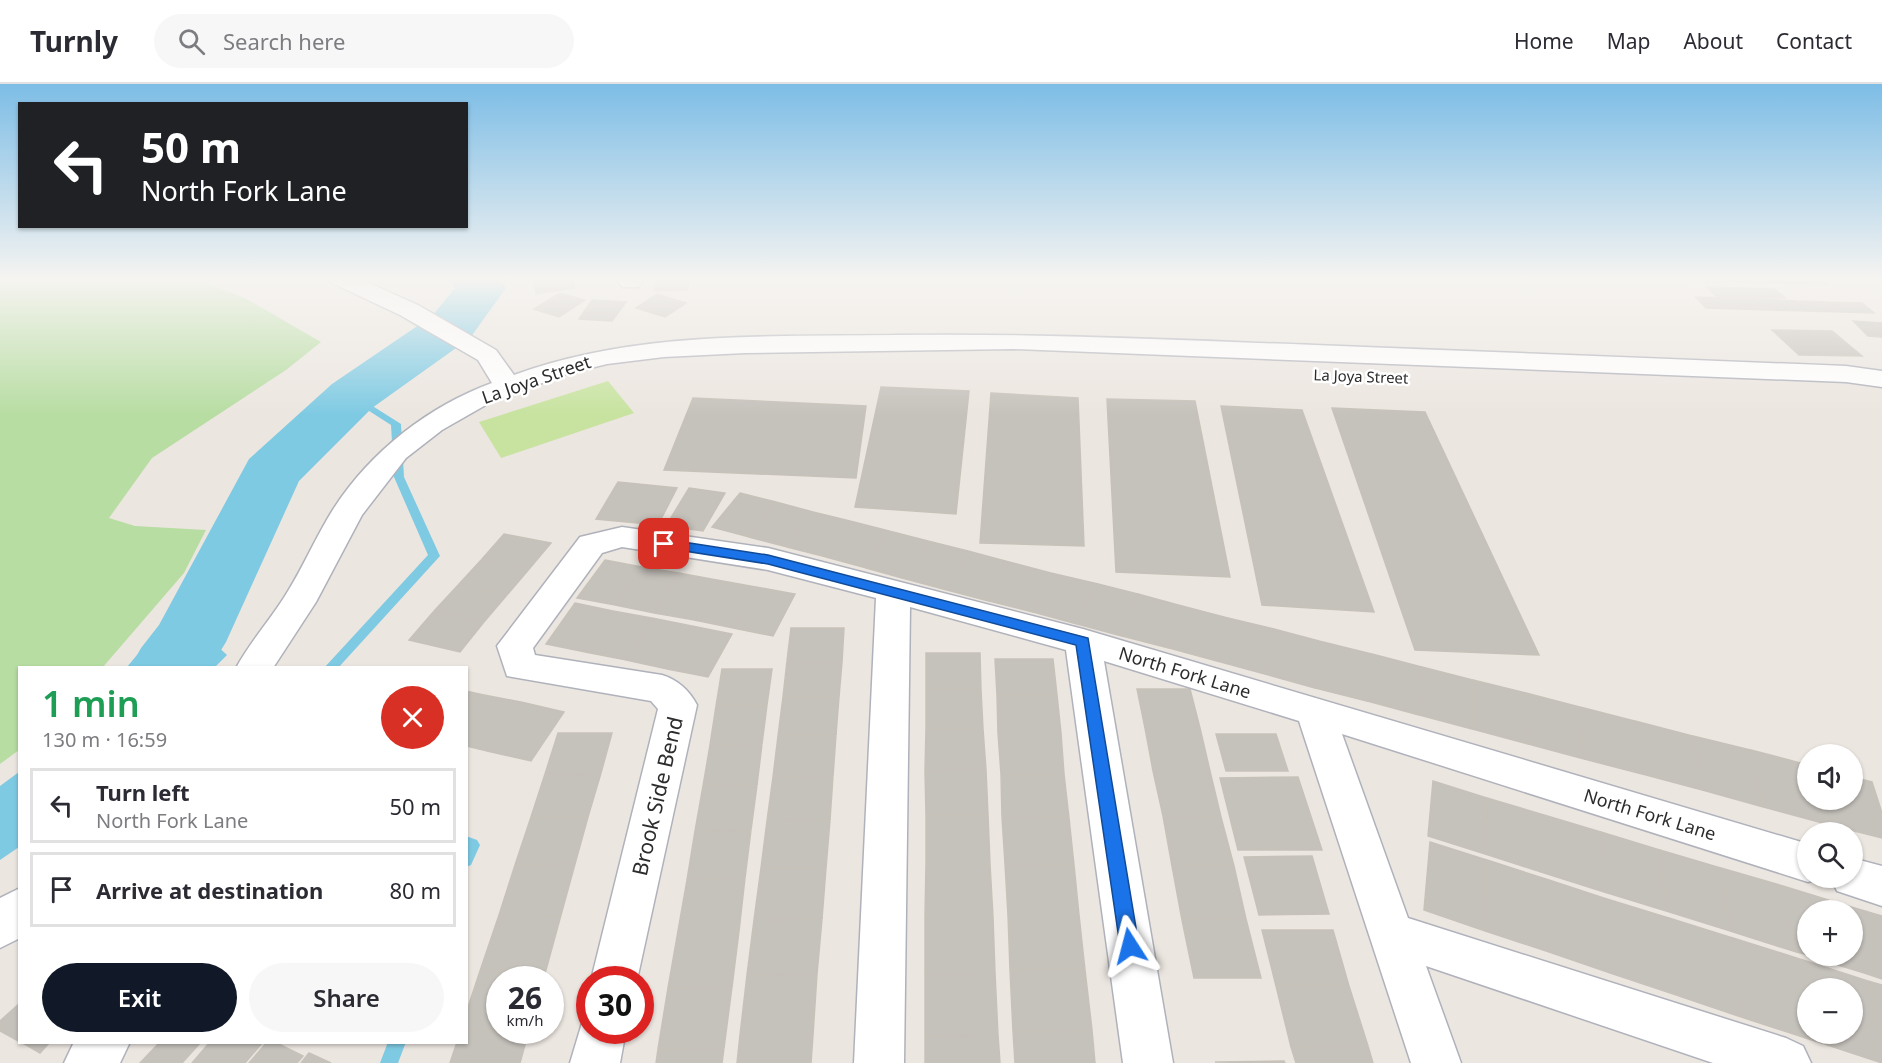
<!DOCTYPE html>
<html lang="en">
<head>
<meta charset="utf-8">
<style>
	body { margin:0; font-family:"Noto Sans",sans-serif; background:#f7f7f7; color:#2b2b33; height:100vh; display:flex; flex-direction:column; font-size:22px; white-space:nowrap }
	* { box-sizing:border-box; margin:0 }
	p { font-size:20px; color:#7c7c81 }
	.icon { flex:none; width:33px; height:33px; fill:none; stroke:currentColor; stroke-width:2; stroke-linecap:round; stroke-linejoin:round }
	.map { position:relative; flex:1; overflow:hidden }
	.details { position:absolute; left:18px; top:582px; width:450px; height:378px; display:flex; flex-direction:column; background:#fff; border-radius:0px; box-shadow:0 2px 4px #0004 }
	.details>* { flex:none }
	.hud { position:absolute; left:18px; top:18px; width:450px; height:126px; border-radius:0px; box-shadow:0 2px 4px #0004; background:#202124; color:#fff; overflow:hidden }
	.fabs { position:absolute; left:1797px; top:660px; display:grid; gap:12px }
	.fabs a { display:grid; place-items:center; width:66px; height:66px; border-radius:50%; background:#fff; box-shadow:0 2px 4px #0004; font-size:30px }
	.speed { position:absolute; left:486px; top:882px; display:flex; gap:12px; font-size:30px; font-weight:700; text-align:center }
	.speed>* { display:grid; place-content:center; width:78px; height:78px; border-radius:50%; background:#fff; box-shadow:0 2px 4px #0004; line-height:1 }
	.speed small { font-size:15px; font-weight:400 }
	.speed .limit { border:9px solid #d22; background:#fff; color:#111 }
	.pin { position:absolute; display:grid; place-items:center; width:51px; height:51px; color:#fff; margin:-26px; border-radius:12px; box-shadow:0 3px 9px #0006 }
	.me { position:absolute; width:66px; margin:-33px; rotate:351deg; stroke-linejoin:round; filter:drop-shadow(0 0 4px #0008) }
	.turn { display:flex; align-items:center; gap:21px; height:126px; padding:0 24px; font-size:27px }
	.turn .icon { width:78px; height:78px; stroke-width:2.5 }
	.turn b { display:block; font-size:42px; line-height:51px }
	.round { display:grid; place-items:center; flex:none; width:63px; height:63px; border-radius:32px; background:#f7f7f7 }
	.head { display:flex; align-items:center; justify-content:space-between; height:102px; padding:0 24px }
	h1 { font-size:36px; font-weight:600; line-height:45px; color:#1e9e55 }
	.cta { display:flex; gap:12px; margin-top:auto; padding:12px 24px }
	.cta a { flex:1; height:69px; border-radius:36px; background:#111827; color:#fff; font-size:24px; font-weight:600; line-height:69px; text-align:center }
	.cta a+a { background:#f7f7f7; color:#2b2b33 }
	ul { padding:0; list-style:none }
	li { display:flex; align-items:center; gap:18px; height:75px; margin:0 12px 9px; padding:0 12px; border:3px solid #e1e1e2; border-radius:0px }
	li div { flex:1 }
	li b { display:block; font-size:22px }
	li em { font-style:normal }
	header { display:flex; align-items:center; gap:36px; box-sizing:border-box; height:84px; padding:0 30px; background:#fff; border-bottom:2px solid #e1e1e2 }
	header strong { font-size:28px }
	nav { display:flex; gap:33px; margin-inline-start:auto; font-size:21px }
	.search { width:420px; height:54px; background:#f7f7f7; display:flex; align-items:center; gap:15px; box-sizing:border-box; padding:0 21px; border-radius:33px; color:#7c7c81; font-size:22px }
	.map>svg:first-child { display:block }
</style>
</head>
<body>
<header>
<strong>Turnly</strong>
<div class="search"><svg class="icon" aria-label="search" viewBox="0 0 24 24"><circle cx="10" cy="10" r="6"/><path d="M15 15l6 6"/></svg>Search here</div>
<nav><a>Home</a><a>Map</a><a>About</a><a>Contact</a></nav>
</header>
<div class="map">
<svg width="1882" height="979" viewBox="0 0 1882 979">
	<rect width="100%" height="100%" fill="#ece6e0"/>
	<path fill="#b7dda2" d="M0 194H194L245 214 321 258 286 286 152 374 109 434 135 442 206 446 184 489 103 583 20 584 19 666 0 680Z"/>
	<path fill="#c7e39f" d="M608 297 634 329 501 374 479 338Z"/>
	<path fill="#7ecae3" d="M176 524 227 571 215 583H127Z
		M19 688V763L0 776V702Z"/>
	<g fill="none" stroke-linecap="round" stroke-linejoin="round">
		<path fill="#7ecae3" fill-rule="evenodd" d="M352 309 401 340 404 393 440 472 338 584H324L428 471 394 393 391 341 349 314 347 312Z
			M466 752 477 756 480 761 471 781 466 783Z
			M388 958H406L398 979H380Z"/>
		<path fill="#7ecae3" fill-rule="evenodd" d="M447 194H499L506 204 470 254 372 324 299 397 226 558 210 584H130L141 564 159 541 249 375 332 300 432 232 455 204Z"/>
	</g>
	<path fill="#c5c1bb" stroke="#c7c2b9" stroke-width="1.5" d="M573 194 575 204 536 210 534 195Z
		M656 194H689L687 206 654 207Z
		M1672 194H1819L1827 201 1675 196Z
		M1707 203 1775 205 1785 214 1716 212Z
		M560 209 585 216 559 233 534 225Z
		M657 210 686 219 665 233 636 224Z
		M1696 213 1729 214 1739 225 1706 224Z
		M1729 214 1762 215 1773 226 1739 225Z
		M1762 215 1795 217 1806 227 1773 226Z
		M592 216 626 218 612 237 579 235Z
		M1795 217 1828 218 1840 228 1806 227Z
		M1828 218 1862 219 1874 229 1840 228Z
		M1853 237 1882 239V253L1868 252Z
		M1772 246 1832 247 1862 272 1799 271Z
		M881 303 969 307 956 430 855 423Z
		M991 309 1078 314 1084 462 980 459Z
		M693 314 866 322 856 394 664 386Z
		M1107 315 1195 317 1230 493 1116 488Z
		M1221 322 1302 326 1374 528 1262 521Z
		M1332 324 1425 328 1539 571 1415 566Z
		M618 398 677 404 658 441 596 435Z
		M689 404 725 409 703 447 666 442Z
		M740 409 776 418 749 453 712 443Z
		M776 418 813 428 787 463 749 453Z
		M813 428 850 437 826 473 787 463Z
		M850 437 889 447 866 484 826 473Z
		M889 447 928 457 906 495 866 484Z
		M504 450 551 459 530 484 482 475Z
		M928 457 968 467 947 506 906 495Z
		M968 467 1009 478 989 517 947 506Z
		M482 475 530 484 507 511 459 500Z
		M605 476 642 483 615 521 577 514Z
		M1009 478 1051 489 1033 528 989 517Z
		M642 483 679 489 654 529 615 521Z
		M679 489 717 496 694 536 654 529Z
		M1051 489 1094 499 1077 540 1033 528Z
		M717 496 756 503 733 544 694 536Z
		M1094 499 1138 510 1122 552 1077 540Z
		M459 500 507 511 484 538 434 527Z
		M756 503 795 510 773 552 733 544Z
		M1138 510 1182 522 1169 564 1122 552Z
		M575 519 613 527 585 568 546 560Z
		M1182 522 1228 534 1217 577 1169 564Z
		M434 527 484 538 460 568 409 556Z
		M613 527 652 534 626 576 585 568Z
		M652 534 692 542 667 585 626 576Z
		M1228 534 1274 545 1265 590 1217 577Z
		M692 542 732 550 708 593 667 585Z
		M791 544H844L842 578 787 577Z
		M1274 545 1323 558 1315 604 1265 590Z
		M1323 558 1372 570 1367 617 1315 604Z
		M926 569H980L981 606H926Z
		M1372 570 1422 583 1419 631 1367 617Z
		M995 575H1053L1057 611H997Z
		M787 577 842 578 839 613H783Z
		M1422 583 1473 596 1472 645 1419 631Z
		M722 585H772L767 621 716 622Z
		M1473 596 1526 609 1528 660 1472 645Z
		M1137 605H1190L1200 644H1145Z
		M926 606H981L983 645H926Z
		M466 607 479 610 466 627Z
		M1526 609 1580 623 1584 675 1528 660Z
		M479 610 521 618 487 667 466 662V627Z
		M997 611H1057L1061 649H998Z
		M783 613H839L836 651 778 652Z
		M521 618 564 628 531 677 487 667Z
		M767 621 762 660 710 661 716 622Z
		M1580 623 1635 637 1642 690 1584 675Z
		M1635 637 1693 652 1702 706 1642 690Z
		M1145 644H1200L1210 687H1153Z
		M926 645H983L986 686 925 687Z
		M558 649H612L601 689 545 690Z
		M998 649H1061L1064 690H1001Z
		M1216 650H1276L1288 687H1226Z
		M836 651 833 692 773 693 778 652Z
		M1693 652 1751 666 1763 723 1702 706Z
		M762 660 757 701 703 702 710 661Z
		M1751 666 1808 681V716H1820L1826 740 1763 723Z
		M986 686 988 731H926L925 687Z
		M1153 687H1210L1221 733 1163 732Z
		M601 689 588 733H531L545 690Z
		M1001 690H1064L1069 734 1002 733Z
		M833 692 830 736 767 737 773 693Z
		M1298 693 1322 766H1238L1220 694Z
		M1852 693 1872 698 1882 729V754L1826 740 1820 716H1852Z
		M1433 697 1487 714 1485 770 1428 752Z
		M757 701 751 746 695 747 703 702Z
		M1487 714 1544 731V789L1485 770Z
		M926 731H988L990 780H926Z
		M1544 731 1601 748 1604 808 1544 789Z
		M1163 732 1221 733 1234 782H1172Z
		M531 733H588L575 780 515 781Z
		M1002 733 1069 734 1074 781 1005 780Z
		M830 736 826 784H761L767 737Z
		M751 746 745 794 687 796 695 747Z
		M1601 748 1660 766 1666 827 1604 808Z
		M1430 758 1487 776 1485 847 1424 826Z
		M1660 766 1721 784 1730 847 1666 827Z
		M1312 772 1329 830 1259 831 1244 773Z
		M1487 776 1546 795V867L1485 847Z
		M575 780 561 831H499L515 781Z
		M926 780H990L993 833H925Z
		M1005 780 1074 781 1079 831H1008Z
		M1172 782H1234L1246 835 1182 836Z
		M761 784H826L822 835 754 836Z
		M1721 784 1783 802 1796 868 1730 847Z
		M745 794 739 847H678L687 796Z
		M1546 795 1607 815 1610 889 1546 867Z
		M1783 802 1848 822 1849 826H1808V871L1796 868Z
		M1607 815 1669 834 1676 911 1610 889Z
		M1848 822 1882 832V895L1864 889 1852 842V826H1849Z
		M499 831H561L546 886 480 887Z
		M1008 831H1079L1085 886H1010Z
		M925 833H993L995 889 925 890Z
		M1669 834 1733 854 1744 934 1676 911Z
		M822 835 817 890 747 891 754 836Z
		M1246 835 1261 894H1194L1182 836Z
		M1852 842 1864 889 1808 872H1852Z
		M1262 846H1333L1349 902H1276Z
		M678 847H739L732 903 668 904Z
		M1733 854 1800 875 1808 918V950H1813L1815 957 1744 934Z
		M1800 875 1868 897 1882 958V979L1815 957 1813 950H1852V904H1808V918Z
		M546 886 543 896H500V946H466V929L480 887Z
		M1010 886H1085L1092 946 1013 947Z
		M995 889 998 951 925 952V890Z
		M817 890 813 951H740L747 891Z
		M1868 897 1882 901V958Z
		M1276 902H1349L1368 962 1291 963Z
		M732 903 724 964 658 965 668 904Z
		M20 919V958L0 947V937Z
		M466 946H529L520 979H450L457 958H466Z
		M1092 946 1095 979H1015L1013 947Z
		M740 951H813L811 979H737Z
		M998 951 1000 979H925V952Z
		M21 958H50L40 969Z
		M160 958H201L182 979H140Z
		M210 958H263L245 979H192Z
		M267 958H275L303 972 297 979H249Z
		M1368 962 1373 979H1296L1291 963Z
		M724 964 722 979H656L658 965Z
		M309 969 331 979H301Z
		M1284 977 1285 979 1215 978Z"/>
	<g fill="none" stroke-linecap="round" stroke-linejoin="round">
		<defs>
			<path id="street" d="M616 194H639L642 198 638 203H622Z
				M622 443 768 464 1083 545 1808 760V794H1820L1808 798 1342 650 1408 834 1786 954 1803 962 1811 979H1713L1426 882 1461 979H1411L1299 637 1104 577 1173 979H1123L1066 566 910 523 904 979H854L876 514 768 486 622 463 602 469 533 564 535 571 662 591C678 596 689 606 697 621L637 896H591L658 625 651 617 507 592 497 562 580 453Z
				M1852 774 1882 782V822L1837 807 1831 794H1852Z
				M590 927V946H626L620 979H570L585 929Z
				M74 958H130L120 979H64Z"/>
			<path id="secondary" d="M329 194H358L418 221 496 266 514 291C637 246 770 253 899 251 1038 249 1177 256 1315 261 1492 268 1669 275 1846 282L1882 287V303L1846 298 1014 265 745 269 664 273 607 280 566 290 491 318 442 346 406 374 362 431 316 518 273 584H236C250 558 270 536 285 512 303 484 316 452 334 424 371 367 429 322 492 299L478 276 400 231 332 199Z
				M20 804V854L0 864V814Z"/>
		</defs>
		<use href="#street" stroke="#b0b2bb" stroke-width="3"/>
		<use href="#secondary" stroke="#b0b2bb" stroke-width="3"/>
		<use href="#street" fill="#fff" fill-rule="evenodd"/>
		<use href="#secondary" fill="#fff" fill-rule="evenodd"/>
	</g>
	<linearGradient id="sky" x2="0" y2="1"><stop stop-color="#7dbde6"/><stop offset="0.59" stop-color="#f6f4f1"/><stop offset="1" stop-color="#f6f4f1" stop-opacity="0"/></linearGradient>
	<rect width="1882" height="331" fill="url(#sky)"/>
	<path fill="#1a73e8" stroke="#114b97" stroke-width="1.5" d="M664 455 768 471 1088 554 1139 862 1136 868 1130 871 1123 868 1120 862 1076 561 768 480 659 463V457Z"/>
	<g text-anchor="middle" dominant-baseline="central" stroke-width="5" stroke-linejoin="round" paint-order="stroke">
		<g font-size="15" fill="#2c2c2c" stroke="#fff">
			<text transform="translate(1361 292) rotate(2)">La Joya Street</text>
		</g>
		<g font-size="18" fill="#2c2c2c" stroke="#fff">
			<text transform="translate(536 295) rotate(-19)">La Joya Street</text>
			<text transform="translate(1185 588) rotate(17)">North Fork Lane</text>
			<text transform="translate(1650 730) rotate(17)">North Fork Lane</text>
		</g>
		<g font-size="21" fill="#2c2c2c" stroke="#fff">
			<text transform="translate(657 712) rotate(-77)">Brook Side Bend</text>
		</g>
	</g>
</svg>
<div class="fabs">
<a><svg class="icon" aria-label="sound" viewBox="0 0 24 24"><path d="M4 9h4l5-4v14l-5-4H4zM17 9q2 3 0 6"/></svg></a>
<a><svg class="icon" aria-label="search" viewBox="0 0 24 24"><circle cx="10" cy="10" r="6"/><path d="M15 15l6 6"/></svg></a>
<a>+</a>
<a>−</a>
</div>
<div class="speed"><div>26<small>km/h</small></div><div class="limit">30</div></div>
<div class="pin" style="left:664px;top:460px;background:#d93025"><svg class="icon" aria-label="arrive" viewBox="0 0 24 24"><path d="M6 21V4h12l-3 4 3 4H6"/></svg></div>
<svg class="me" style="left:1130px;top:862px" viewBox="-20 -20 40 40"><path d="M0-17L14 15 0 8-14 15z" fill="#1a73e8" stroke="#fff" stroke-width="4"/></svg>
<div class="hud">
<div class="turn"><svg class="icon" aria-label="left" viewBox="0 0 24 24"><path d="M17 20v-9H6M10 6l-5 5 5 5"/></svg><div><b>50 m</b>North Fork Lane</div></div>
</div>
<section class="details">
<div class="head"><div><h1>1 min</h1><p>130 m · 16:59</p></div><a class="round" style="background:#d93025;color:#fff"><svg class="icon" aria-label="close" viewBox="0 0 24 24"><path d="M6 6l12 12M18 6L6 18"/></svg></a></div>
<ul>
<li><svg class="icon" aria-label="left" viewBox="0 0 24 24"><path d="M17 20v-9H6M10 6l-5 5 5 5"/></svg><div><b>Turn left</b><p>North Fork Lane</p></div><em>50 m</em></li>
<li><svg class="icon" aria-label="arrive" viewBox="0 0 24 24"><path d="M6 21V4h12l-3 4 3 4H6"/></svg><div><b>Arrive at destination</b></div><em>80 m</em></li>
</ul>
<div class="cta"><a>Exit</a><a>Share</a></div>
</section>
</div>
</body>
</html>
